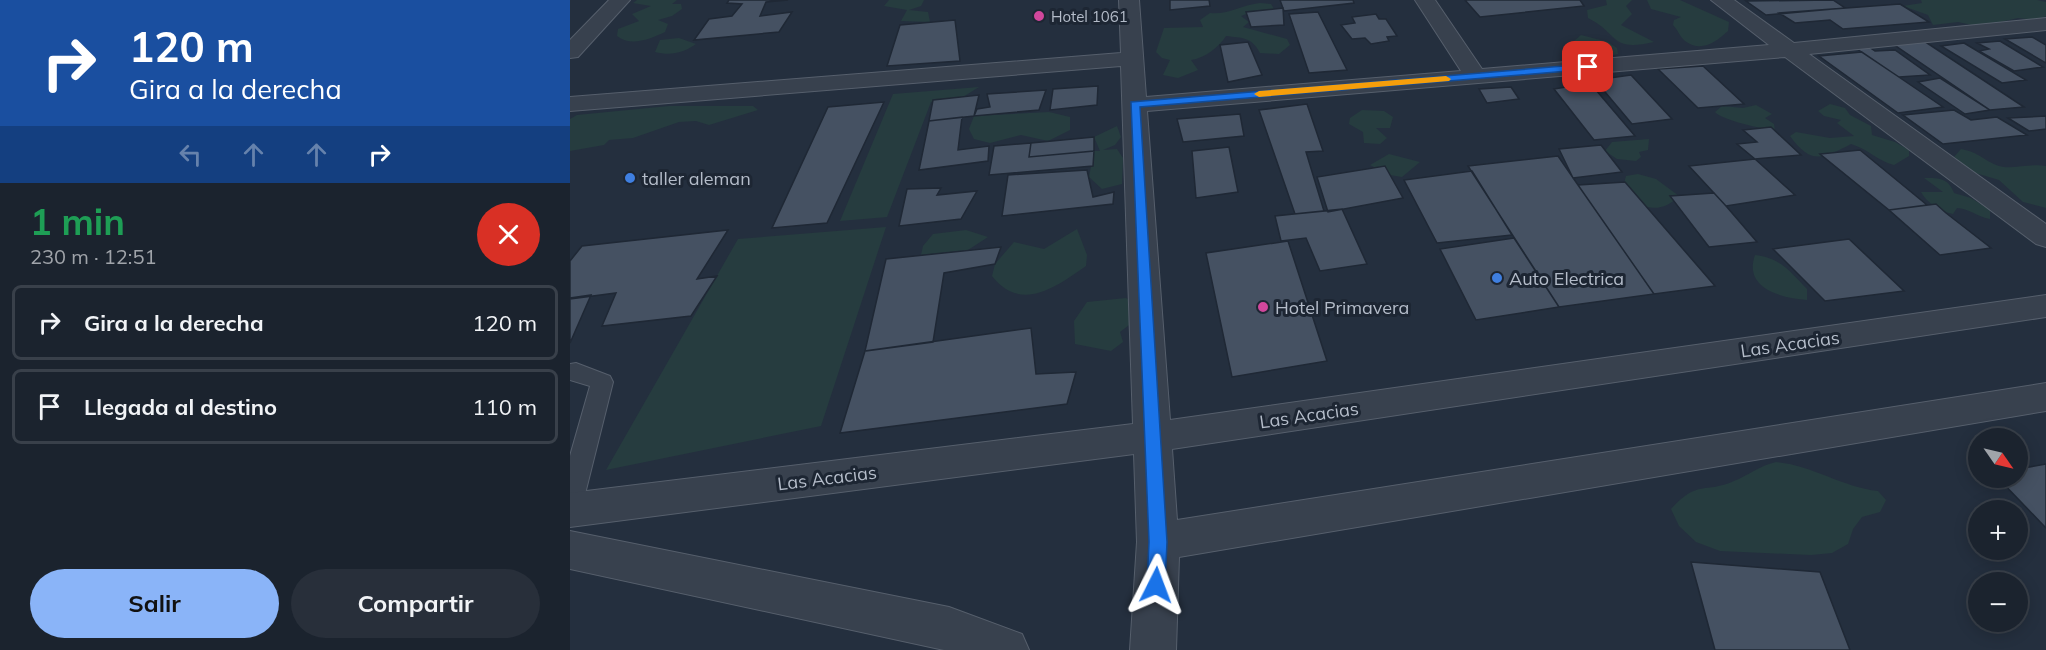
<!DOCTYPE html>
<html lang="es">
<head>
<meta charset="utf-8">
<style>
	body { margin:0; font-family:Mulish,sans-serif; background:#282f3a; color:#f1f3f6; height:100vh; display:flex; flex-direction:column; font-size:22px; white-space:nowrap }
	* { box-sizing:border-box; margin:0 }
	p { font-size:20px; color:#a0a4aa }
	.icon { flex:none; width:33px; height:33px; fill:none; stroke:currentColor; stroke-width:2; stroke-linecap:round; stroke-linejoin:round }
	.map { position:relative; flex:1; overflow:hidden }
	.drawer { display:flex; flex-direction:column; background:#1b232e; width:570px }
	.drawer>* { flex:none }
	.banner { background:#1a4fa0; color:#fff; overflow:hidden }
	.needle { width:39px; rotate:124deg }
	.fabs { position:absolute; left:1398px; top:428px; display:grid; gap:12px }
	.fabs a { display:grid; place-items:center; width:60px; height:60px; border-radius:50%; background:#1b232e; box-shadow:0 3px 15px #0003,0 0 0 2px #39404a; font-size:30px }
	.pin { position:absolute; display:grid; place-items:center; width:51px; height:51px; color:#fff; margin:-26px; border-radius:12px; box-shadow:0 3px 9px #0006 }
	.me { position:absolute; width:66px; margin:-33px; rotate:3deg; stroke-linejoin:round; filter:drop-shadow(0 0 4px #0008) }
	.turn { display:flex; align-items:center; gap:21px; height:126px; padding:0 30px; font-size:27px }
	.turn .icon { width:78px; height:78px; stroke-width:2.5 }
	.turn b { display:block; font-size:42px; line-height:51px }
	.lanes { display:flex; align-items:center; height:57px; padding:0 30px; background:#0003; justify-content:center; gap:30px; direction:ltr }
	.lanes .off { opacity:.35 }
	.round { display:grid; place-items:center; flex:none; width:63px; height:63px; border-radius:32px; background:#282f3a }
	.overview { display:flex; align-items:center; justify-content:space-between; height:102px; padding:0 30px }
	h1 { font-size:36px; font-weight:700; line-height:45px; color:#1e9e55 }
	.button { display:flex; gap:12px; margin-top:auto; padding:12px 30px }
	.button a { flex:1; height:69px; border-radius:36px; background:#8ab4f8; color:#111; font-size:24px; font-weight:700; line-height:69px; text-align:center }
	.button a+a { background:#282f3a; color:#f1f3f6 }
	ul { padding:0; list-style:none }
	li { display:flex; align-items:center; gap:18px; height:75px; margin:0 12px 9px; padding:0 18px; border:3px solid #39404a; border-radius:9px }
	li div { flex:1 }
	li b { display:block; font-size:22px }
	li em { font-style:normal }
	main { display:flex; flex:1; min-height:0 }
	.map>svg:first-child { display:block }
</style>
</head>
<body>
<main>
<section class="drawer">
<div class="banner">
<div class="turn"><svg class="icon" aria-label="right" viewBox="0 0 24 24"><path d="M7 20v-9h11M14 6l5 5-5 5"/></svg><div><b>120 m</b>Gira a la derecha</div></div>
<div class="lanes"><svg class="icon off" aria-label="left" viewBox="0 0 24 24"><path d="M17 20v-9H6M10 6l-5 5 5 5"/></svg><svg class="icon off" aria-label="ahead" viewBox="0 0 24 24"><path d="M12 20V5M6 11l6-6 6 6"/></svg><svg class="icon off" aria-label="ahead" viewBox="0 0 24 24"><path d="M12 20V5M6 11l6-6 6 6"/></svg><svg class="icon" aria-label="right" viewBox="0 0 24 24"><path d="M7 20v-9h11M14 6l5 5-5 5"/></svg></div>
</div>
<div class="overview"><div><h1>1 min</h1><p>230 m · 12:51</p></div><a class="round" style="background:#d93025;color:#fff"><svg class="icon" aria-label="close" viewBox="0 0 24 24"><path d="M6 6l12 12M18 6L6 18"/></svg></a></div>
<ul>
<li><svg class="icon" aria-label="right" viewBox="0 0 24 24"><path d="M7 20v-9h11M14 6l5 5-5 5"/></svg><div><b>Gira a la derecha</b></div><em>120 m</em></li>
<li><svg class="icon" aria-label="arrive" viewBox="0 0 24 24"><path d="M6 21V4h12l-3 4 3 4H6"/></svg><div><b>Llegada al destino</b></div><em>110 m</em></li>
</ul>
<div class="button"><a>Salir</a><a>Compartir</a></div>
</section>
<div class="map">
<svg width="1476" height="650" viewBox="0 0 1476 650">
	<rect width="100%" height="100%" fill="#242f3e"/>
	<path fill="#263c3f" d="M67 0H107L102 4H111L112 9 102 16 88 20 98 24 95 32C80 39 61 47 47 36L48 29 69 21 62 14 81 6 63 3Z
		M319 0H354L351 6 339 10 358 12 360 22 331 21 337 10 314 6Z
		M1036 0H1062L1056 6 1062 14 1051 25 1084 42C1039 52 1050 34 1018 18L1017 10 1037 5Z
		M1077 0H1110L1159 22 1158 31C1146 42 1131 53 1115 41 1110 37 1108 30 1103 25L1104 20 1111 17 1081 9Z
		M1351 0H1467L1476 2V16L1466 20 1448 18 1426 23 1402 25 1388 22 1363 25 1358 15 1333 6 1352 3Z
		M690 3 701 4 704 9C693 13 682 11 671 16L679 22 673 27 717 39 720 45 709 54 690 53C682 37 672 38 656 36 648 48 635 58 621 60L628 70 608 78 593 75 600 60 592 58 586 52 594 28 633 27 630 20 640 13C658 15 672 5 690 3Z
		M1011 35 1038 42 1047 48 1048 54 1021 60 1009 55 1004 41Z
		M109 38 126 44C113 53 101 56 85 52L90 40Z
		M409 87 393 97 361 102 317 217 270 221 323 94Z
		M1260 104 1275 108 1280 115 1301 126 1302 135 1325 142 1339 150V156L1324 165C1308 161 1298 149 1281 144 1252 159 1241 165 1220 136L1226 132 1260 138 1284 136 1267 123 1271 120 1254 116 1248 111Z
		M1186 105 1202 114 1195 118 1204 124 1205 131C1194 129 1151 120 1145 112L1152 106 1173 108Z
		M99 106H183L188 110 139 125 126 121 109 122 63 138 39 140 34 145 0 151V119L7 115Z
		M792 110 814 111 823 117 820 128H806L817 138 810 144 794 143 793 132 779 124 780 118Z
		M479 112 500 117V130L478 141 451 135 420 143 404 139 399 129 404 116Z
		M547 126 551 137 545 145 533 150 547 149 553 158 552 184 532 189 519 177 524 151H530L524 137Z
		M1079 139 1078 150 1069 152 1071 157 1066 161 1047 159 1035 151 1042 142Z
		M1391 149C1409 152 1414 161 1429 166 1441 170 1461 163 1476 166V208L1453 202 1429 180 1402 172 1384 157Z
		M819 154 850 162 832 177 820 175 800 165Z
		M1068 174 1086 179 1109 196C1090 216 1067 209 1053 187L1056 176Z
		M1354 178C1370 178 1378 178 1384 193L1401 198 1420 210V219C1408 217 1398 208 1387 208L1383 214C1370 211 1357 203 1351 192H1373Z
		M316 227 251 426 36 470 168 239Z
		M507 229 517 255 516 266C486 287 451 313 422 276L425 264 444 242 474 249Z
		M396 230 418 237 398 250 351 255 353 246 363 234Z
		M1185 255C1211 258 1220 272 1237 289V300C1212 298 1173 289 1185 255Z
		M556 298 576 312 550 332 553 342 541 351 505 344 504 321 517 302Z
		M1206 462C1242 465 1272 487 1308 491L1316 500 1310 512 1292 517 1283 529 1278 544 1262 553 1241 555 1150 551 1126 542 1109 526 1101 509C1128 479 1135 494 1164 481 1179 475 1189 466 1206 462Z"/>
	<path fill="#455162" stroke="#1f2835" stroke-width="1.5" d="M159 0H218L196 2 190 16 222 12 209 32 124 40 139 19 162 16 172 4 157 3Z
		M600 0H639L640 6 600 10Z
		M710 0H783L784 3 714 11Z
		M895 0H1010L1014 6 910 17Z
		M1263 0 1275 8 1196 15 1176 1Z
		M1330 4 1359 22 1273 29 1260 20 1225 23 1209 13Z
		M713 8 714 25 681 27 676 12Z
		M748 12 777 70 739 73 719 14Z
		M806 14 809 19H816L827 36 817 37 819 41 801 44 795 38 782 39 771 25 785 23 782 17Z
		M385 20 390 61 317 66 330 25Z
		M1462 37 1476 45V63L1435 39Z
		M1354 41 1454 107 1420 110 1323 44Z
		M1430 41 1473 67 1444 71 1409 51 1419 49 1407 43Z
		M678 42 692 75 658 82 650 45Z
		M1394 43 1456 80 1432 83 1371 46Z
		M1299 47 1305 51 1325 50 1360 75 1329 77 1287 49Z
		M1292 52 1373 107 1328 113 1249 56Z
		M1133 66 1174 104 1128 108 1088 69Z
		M1061 75 1102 119 1062 124 1025 80Z
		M1370 78 1420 110 1395 114 1348 82Z
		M1020 83 1065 136 1024 140 984 89Z
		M528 86 527 105 480 110 483 89Z
		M941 87 949 99 917 103 909 89Z
		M476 90 469 110 404 116 407 109 420 107 417 94Z
		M409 95 404 116 359 121 363 100Z
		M314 102 257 223 202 228 258 107Z
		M737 104 753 151 736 152 754 211 725 214 689 110Z
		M1384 110 1401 120 1427 117 1457 135 1373 144 1333 115Z
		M670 114 674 136 613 142 607 119Z
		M1476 116V129L1459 131 1438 118Z
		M392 117 388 150 419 146 418 161 349 170 359 121Z
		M1201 127 1231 155 1185 159 1167 144 1187 142 1173 130Z
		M524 137V151L459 157 461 143Z
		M461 143 459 157 524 151 523 166 419 175 424 146Z
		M1031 145 1052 172 1003 178 989 149Z
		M659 147 668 192 626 198 622 151Z
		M1290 150 1357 205 1319 210 1250 154Z
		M988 156 1008 185 1084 294 989 307 898 166Z
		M1185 159 1225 195 1156 206 1119 166Z
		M815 166 833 198 758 212 747 177Z
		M517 170 523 197 544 192 543 204 432 216 438 175Z
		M902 171 942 235 867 243 834 180Z
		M1055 182 1145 286 1084 294 1008 185Z
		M371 188 367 195 407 191 391 219 329 226 337 189Z
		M1144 193 1156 206 1187 242 1139 247 1100 196Z
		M1366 204 1376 213 1421 248 1370 255 1319 210Z
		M772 209 797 264 750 271 736 238 711 241 705 216Z
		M158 230 127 279 147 276 121 316 32 326 46 293 0 299V261L12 246Z
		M944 238 989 307 906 320 870 249Z
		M1279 239 1334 291 1255 301 1203 249Z
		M718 241 757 361 662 377 636 253Z
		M431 247 425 264 374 273 363 342 295 351 316 259Z
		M21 295 0 343V298Z
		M461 328 466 374 506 372 497 404 270 433 295 351Z
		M1476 464V528L1427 477H1448V469Z
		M1121 562 1250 572 1280 650H1145Z"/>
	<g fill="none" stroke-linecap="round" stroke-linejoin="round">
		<defs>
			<path id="lane" d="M6 363 40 376 43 382 13 502 9 510 0 513V456L20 386 0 380V364Z"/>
			<path id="street" d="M39 0H60L8 57 0 58V40Z
				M549 0H569L576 97 891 71 845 0H865L912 69 1199 45 1141 0H1164L1224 43 1476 18V30L1239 54 1476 224V247L1466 244 1215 57 577 111 600 420 1476 295V317L602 449 607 520 1476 383V411L609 557 606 650H560L567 542 564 454 0 527V493L563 424 551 66 0 111V97L551 53Z
				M0 531 379 607 452 634 459 650H374L0 569Z"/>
		</defs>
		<use href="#lane" stroke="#565f6c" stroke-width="2"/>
		<use href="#street" stroke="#565f6c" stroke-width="2"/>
		<use href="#lane" fill="#38414e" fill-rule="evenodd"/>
		<use href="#street" fill="#38414e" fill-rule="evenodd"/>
	</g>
	<path fill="#1a73e8" stroke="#114b97" stroke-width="1.5" d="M1018 64 1023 67 1021 69 570 107 597 542 595 585 592 591 586 593 579 591 577 585 579 542 561 102Z"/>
	<path fill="#f59e0b" d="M876 76 881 79 879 81 689 97 684 94 689 91Z"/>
	<g fill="#d1479c" stroke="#1d2633" stroke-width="2">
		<circle cx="469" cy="16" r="6"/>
		<circle cx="693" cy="307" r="6"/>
	</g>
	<g fill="#3f7fe0" stroke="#1d2633" stroke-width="2">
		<circle cx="60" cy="178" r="6"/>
		<circle cx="927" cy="278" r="6"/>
	</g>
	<g text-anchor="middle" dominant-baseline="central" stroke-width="6" stroke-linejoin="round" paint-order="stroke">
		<g font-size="15" fill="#b4bcc9" stroke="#1d2633" text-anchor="start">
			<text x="481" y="16">Hotel 1061</text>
		</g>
		<g font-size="18" fill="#b4bcc9" stroke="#1d2633" text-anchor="start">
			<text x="72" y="178">taller aleman</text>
			<text x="939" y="278">Auto Electrica</text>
			<text x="705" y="307">Hotel Primavera</text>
		</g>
		<g font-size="18" fill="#b4bcc9" stroke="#1d2633">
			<text transform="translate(1220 344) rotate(-8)">Las Acacias</text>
			<text transform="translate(739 415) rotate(-8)">Las Acacias</text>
			<text transform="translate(257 478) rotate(-7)">Las Acacias</text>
		</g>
	</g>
</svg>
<div class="fabs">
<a><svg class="needle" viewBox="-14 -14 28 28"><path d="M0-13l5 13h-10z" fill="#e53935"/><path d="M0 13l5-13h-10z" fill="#a0a4aa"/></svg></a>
<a>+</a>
<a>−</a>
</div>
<div class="pin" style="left:1018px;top:67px;background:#d93025"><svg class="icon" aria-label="arrive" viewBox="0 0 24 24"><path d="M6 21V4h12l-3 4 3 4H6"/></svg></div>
<svg class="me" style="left:586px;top:585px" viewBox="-20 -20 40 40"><path d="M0-17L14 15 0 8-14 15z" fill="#1a73e8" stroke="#fff" stroke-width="4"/></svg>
</div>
</main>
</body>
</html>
